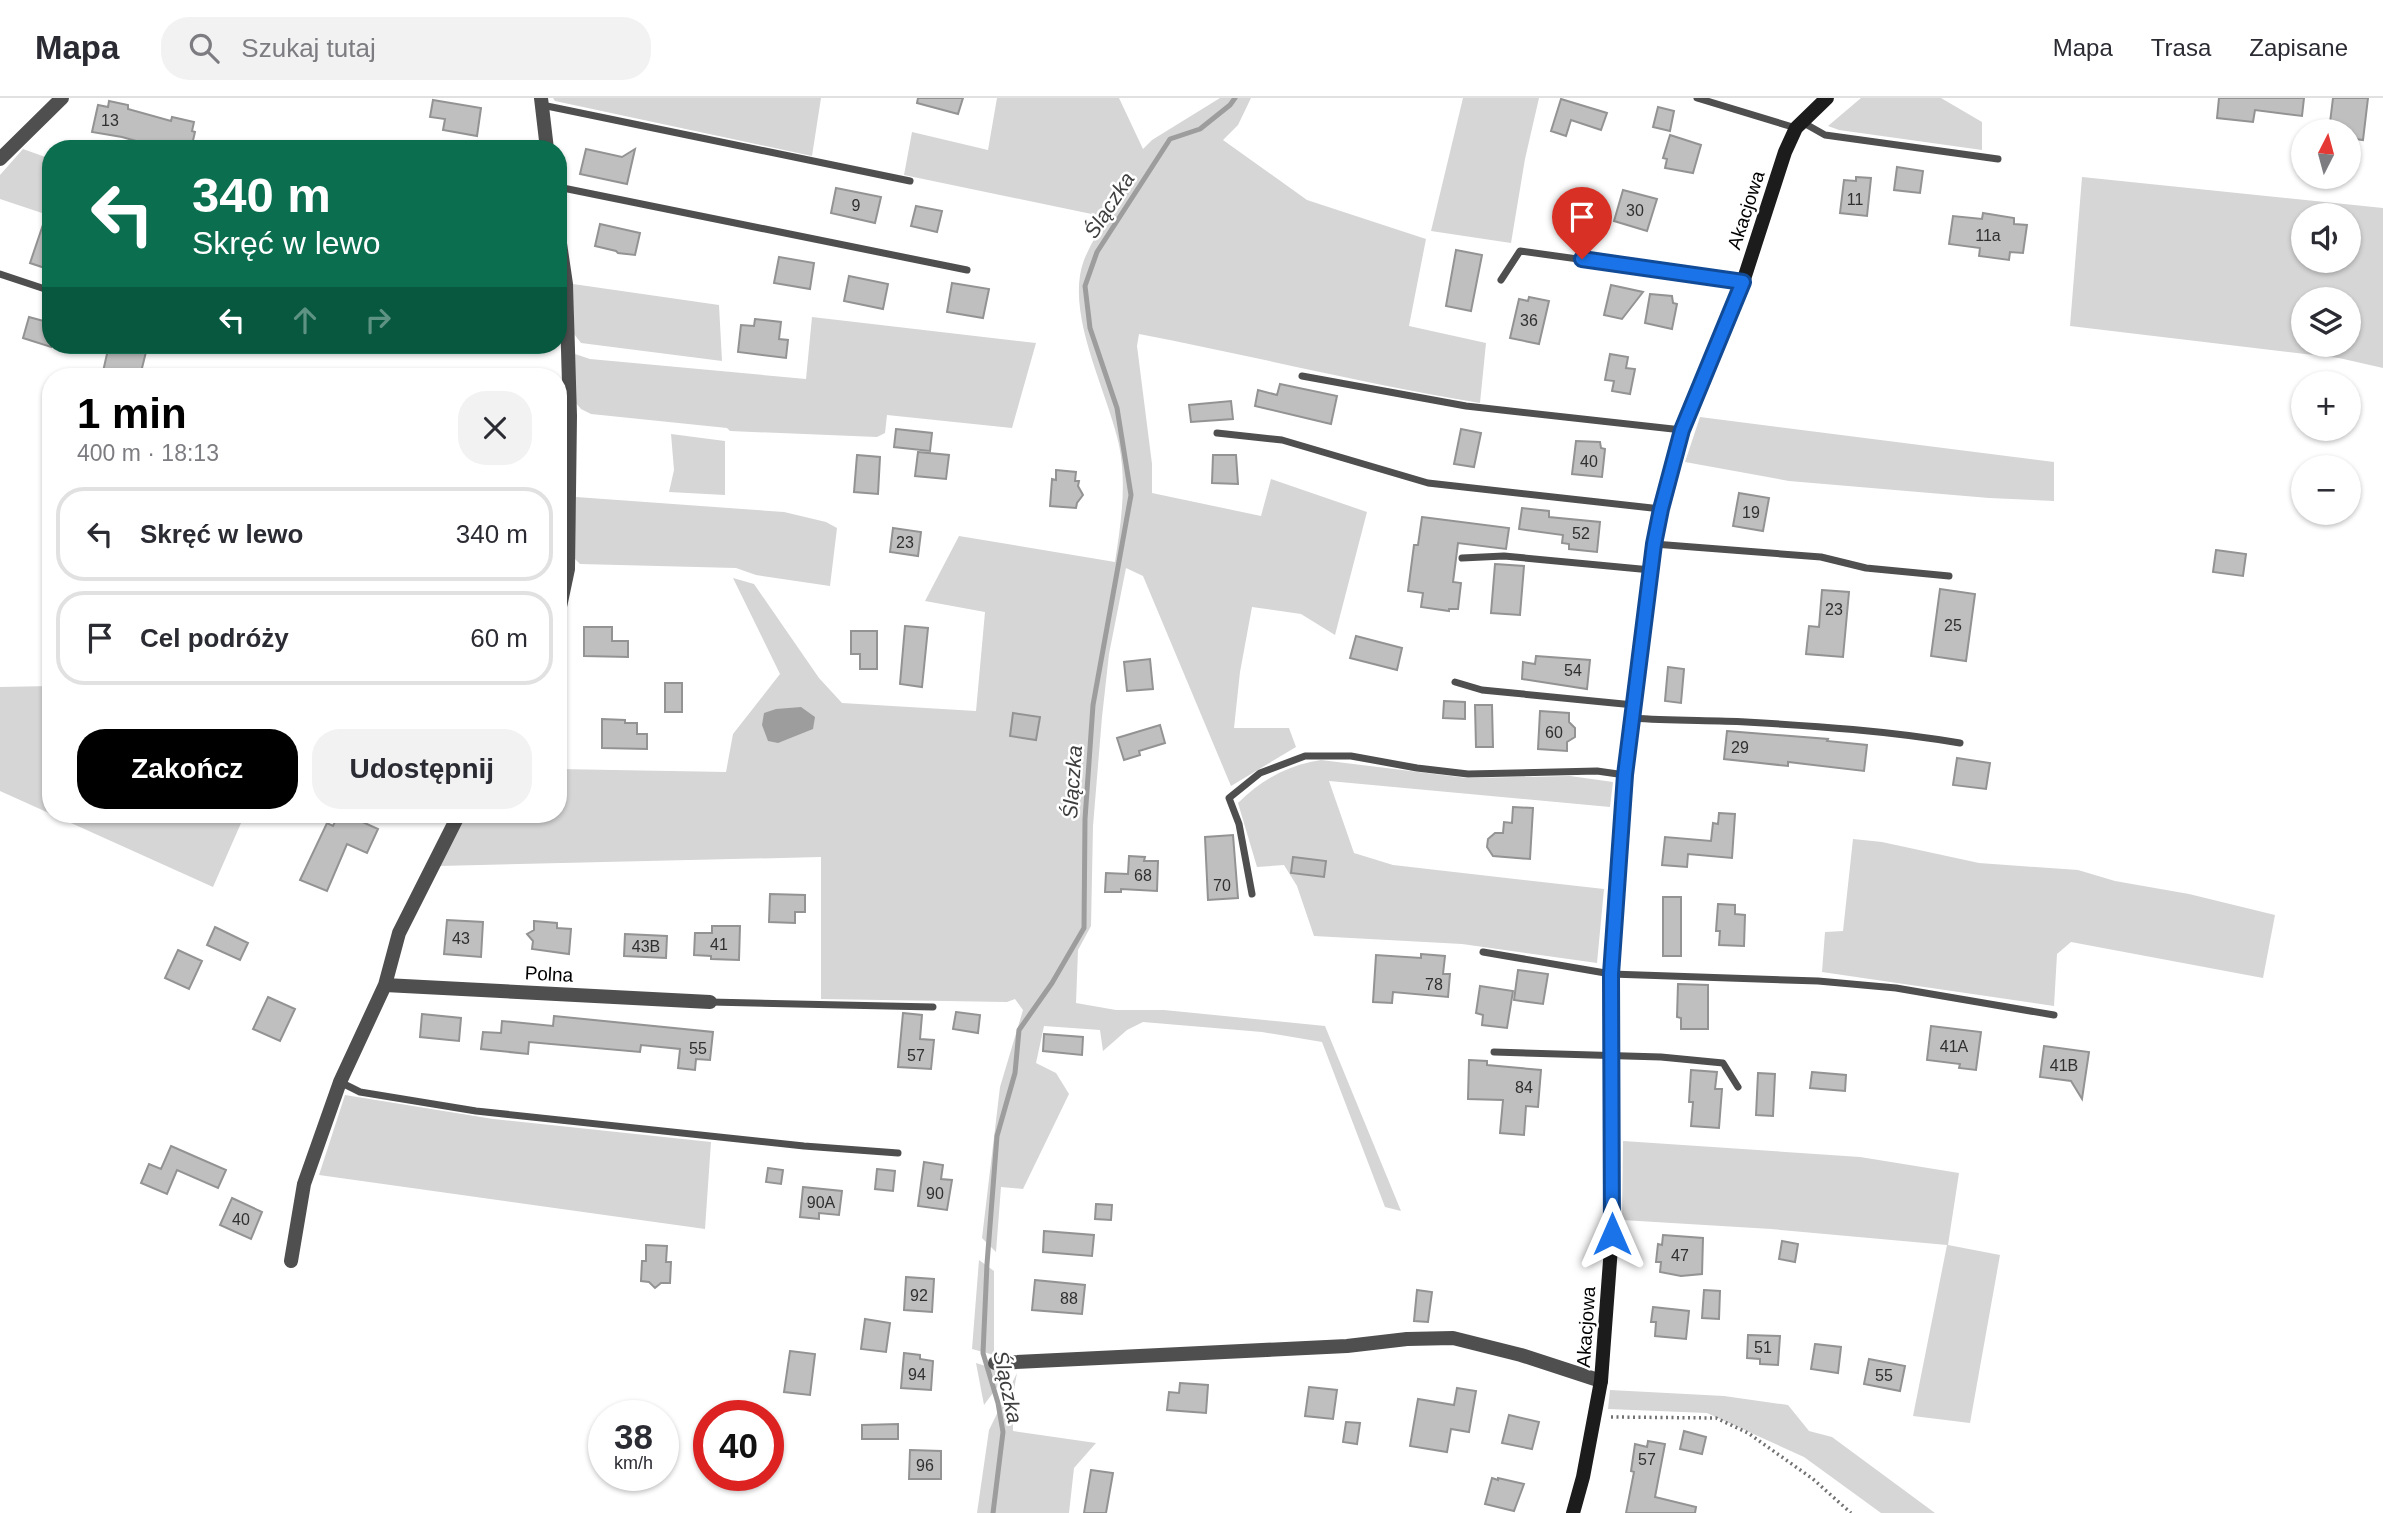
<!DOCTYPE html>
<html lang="pl">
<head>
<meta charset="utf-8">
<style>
	body { margin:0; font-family:Arial,sans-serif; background:#f2f2f3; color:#2b2b33; height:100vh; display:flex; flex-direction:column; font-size:26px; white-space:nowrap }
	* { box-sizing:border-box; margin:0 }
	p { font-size:23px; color:#7c7c81 }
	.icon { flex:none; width:38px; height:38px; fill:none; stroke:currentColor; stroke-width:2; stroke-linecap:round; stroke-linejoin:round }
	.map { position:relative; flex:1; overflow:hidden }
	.panel { position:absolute; left:42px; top:270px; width:525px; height:455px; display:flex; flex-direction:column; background:#fff; border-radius:28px; box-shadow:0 2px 5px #0004 }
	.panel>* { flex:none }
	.banner { position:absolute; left:42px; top:42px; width:525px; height:214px; border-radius:28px; box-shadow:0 2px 5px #0004; background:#0b6e4f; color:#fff; overflow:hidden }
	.needle { width:46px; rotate:6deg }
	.tools { position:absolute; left:2291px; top:21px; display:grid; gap:14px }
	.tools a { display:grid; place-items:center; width:70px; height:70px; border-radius:50%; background:#fff; box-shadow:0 2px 5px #0004; font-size:35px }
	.speed { position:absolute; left:588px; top:1302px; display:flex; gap:14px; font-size:35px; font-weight:700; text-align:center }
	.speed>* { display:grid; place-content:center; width:91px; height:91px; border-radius:50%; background:#fff; box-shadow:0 2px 5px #0004; line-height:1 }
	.speed small { font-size:18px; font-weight:400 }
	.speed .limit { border:10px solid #d22; background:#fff; color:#111 }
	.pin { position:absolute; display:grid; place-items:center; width:60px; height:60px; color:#fff; margin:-72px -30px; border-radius:50% 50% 50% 0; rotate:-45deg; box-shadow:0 0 7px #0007 }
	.pin .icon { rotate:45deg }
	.me { position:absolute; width:77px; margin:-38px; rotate:0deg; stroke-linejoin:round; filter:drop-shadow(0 0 5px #0008) }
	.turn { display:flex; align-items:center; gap:24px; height:147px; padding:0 35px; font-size:32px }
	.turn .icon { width:91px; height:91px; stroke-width:2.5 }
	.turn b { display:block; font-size:49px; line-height:60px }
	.lanes { display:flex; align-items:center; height:66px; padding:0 35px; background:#0003; justify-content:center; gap:35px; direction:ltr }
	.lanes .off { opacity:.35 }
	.round { display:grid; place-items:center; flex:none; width:74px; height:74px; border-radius:28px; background:#f2f2f3 }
	.head { display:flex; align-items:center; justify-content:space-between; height:119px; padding:0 35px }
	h1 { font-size:42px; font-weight:700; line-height:52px; color:#000 }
	.button { display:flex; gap:14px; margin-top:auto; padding:14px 35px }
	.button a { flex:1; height:80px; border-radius:28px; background:#000; color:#fff; font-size:28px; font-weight:700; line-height:80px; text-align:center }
	.button a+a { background:#f2f2f3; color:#2b2b33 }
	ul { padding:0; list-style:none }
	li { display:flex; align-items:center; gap:21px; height:94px; margin:0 14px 10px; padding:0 21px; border:4px solid #e1e1e2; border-radius:28px }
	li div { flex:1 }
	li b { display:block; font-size:26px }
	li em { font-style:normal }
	header { display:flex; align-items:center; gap:42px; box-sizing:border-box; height:98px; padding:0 35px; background:#fff; border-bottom:2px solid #e1e1e2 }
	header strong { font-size:33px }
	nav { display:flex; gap:38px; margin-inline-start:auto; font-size:24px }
	.search { width:490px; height:63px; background:#f2f2f3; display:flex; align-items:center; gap:18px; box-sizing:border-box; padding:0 24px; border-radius:28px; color:#7c7c81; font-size:26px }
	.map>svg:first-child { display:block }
</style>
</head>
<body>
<header>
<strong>Mapa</strong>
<div class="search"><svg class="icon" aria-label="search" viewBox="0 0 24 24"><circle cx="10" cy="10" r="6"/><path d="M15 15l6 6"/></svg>Szukaj tutaj</div>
<nav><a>Mapa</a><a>Trasa</a><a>Zapisane</a></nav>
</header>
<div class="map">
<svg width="2383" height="1415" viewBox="0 0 2383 1415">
	<rect width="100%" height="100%" fill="#fff"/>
	<path fill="#d6d6d6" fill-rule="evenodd" d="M553 0H821L812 58 555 3Z
		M997 0H1119L1143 51 1152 42 1220 0H1251L1238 27 1223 42 1307 102 1426 141 1409 228 1486 245 1480 305C1366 286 1253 258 1139 236L1137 248 1152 366V395L1261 418 1271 381 1367 414 1335 537 1301 516 1252 509 1240 574 1234 630H1289L1296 649 1231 688 1143 478 1126 470 1109 556 1102 619 1093 728 1091 828 1078 852 1076 905 1116 912H1164L1325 928 1401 1113 1385 1109 1322 944 1262 934 1143 924 1127 932 1103 953 1100 932 1044 928 1036 965 1056 975 1069 996 1023 1091 1001 1089 996 1154 982 1140 1000 989 1023 912 1015 901 1007 904 821 901V759L439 768 467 716H558V671L726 674 733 636 780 576 733 480 754 486 819 580 842 605 976 613 985 514 925 503 959 438 1115 464C1121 425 1127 386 1119 347 1108 294 1064 215 1084 162 1090 147 1099 133 1106 119L904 77 912 34 988 52Z
		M1463 0H1539L1525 61 1511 145 1431 133Z
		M1861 0H1941L1982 24V52L1839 32 1828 28Z
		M23 51 51 61V118L0 101V77Z
		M2082 79 2383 110V270L2339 260 2070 228ZM2303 117H2348V163H2303ZM2348 201V247H2303V201Z
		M573 186 719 207 722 263 581 245 574 236Z
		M812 219 1036 245 1012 330 887 317 885 335 877 339 730 333 727 330 591 316 581 311 575 304V256L590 261 806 281Z
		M1700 319 2054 364V403L1989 400 1789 383 1685 364Z
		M671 336 725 343V397L669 394 674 372Z
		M576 399 784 414 826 424 837 430 830 488 756 477 736 470 580 466 573 459Z
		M51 588V716H245L213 789 0 693V589Z
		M1321 662 1467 680 1570 678 1613 684 1610 709 1329 683 1354 755 1393 767 1604 791 1597 865 1462 846 1314 838 1297 788 1284 767 1257 769 1238 705C1261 682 1288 667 1321 662Z
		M1853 741 1882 744 1979 765 2078 772 2115 783 2189 796 2275 817 2263 880 2071 844 2057 856 2054 908 1822 874 1825 834 1843 833Z
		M345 997 493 1021 711 1044 705 1131 319 1077Z
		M1623 1043 1860 1059 1959 1075 1948 1147 2000 1157 1970 1325 1913 1318 1947 1147 1771 1131 1622 1122Z
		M979 1162 994 1173V1257L972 1251Z
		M976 1265 992 1270 1002 1269 1001 1284 984 1307Z
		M1017 1275 1013 1297V1333L1096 1345 1074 1370 1069 1415H977L989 1332Z
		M1610 1292 1724 1298 1788 1307 1809 1333 1832 1339 1935 1415H1881L1804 1359 1707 1315 1608 1311Z"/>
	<path fill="#9d9d9d" d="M801 609 815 619 813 631 778 645 768 643 762 627 764 615 776 611Z"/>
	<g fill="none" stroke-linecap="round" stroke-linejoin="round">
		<path stroke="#9d9d9d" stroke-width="5" d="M993 1415 1003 1334 998 1305 983 1255 987 1166 997 1038 1015 975 1019 932 1052 885 1084 830 1085 721 1093 607 1131 397 1117 310 1090 230 1085 188 1097 154 1170 41 1200 31 1230 7 1235 0"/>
	</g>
	<path fill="#bfbfbf" stroke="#939393" stroke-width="2" d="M918 0H963L958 16 917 5Z
		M2219 0H2304L2302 18 2255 12 2253 24 2217 20Z
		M2333 0H2368L2363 42 2348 40V33H2329Z
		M1561 1 1607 15 1601 32 1571 22 1566 38 1551 33Z
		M433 2 481 10 477 38 443 32 445 21 430 19Z
		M109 3 128 7V11L171 23 172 19 194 24 192 33 195 34 191 51H164L122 39 92 34 98 7 108 9Z
		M1658 9 1674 13 1670 33 1653 29Z
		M1670 37 1701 47 1693 75 1665 70 1667 61 1663 60Z
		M586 51 622 59 635 51 627 86 580 76Z
		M1897 69 1923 73 1920 95 1894 92Z
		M1856 79 1871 80 1867 118 1840 115 1844 82 1856 83Z
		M836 90 881 99 875 125 831 115Z
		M1623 92 1657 101 1647 133 1614 123Z
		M916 108 942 113 937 134 911 128Z
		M48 112 51 113V172L30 165Z
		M1983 115 2014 120V126L2027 127 2023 155 2010 154 2009 162 1979 158 1980 150 1949 146 1953 118 1982 121Z
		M600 126 640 135 635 157 618 155 616 153 595 148Z
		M1456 152 1482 157 1471 213 1446 208Z
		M779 159 814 165 810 191 774 185Z
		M849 178 888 186 883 211 844 203Z
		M952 185 989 191 983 220 947 214Z
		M1611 187 1643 194 1622 221 1604 217Z
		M1650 196 1672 198 1673 205 1677 206 1672 231 1645 225Z
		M1529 199 1549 203 1539 246 1510 240 1519 201 1528 203Z
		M29 219 51 225V249L23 240Z
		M755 221 781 224 779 241 788 242 786 260 738 254 741 227 754 228Z
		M109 247H141L147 250 140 278H102Z
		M1610 256 1628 259 1626 270 1635 271 1630 296 1612 293 1614 283 1605 282Z
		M1280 286 1337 298 1331 326 1255 308 1258 292 1277 297Z
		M1231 303 1233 321 1191 324 1189 307Z
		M896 331 932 335 930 353 894 349Z
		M1461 331 1481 335 1474 369 1454 366Z
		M1576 343 1600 344 1601 350 1605 351 1602 379 1572 376Z
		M918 354 949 357 946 381 915 378Z
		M857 357 880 359 878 396 854 394Z
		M1213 357H1236L1238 386 1212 385Z
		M1056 372 1076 374 1075 383H1079L1078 388 1083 397 1077 405 1076 410 1050 408 1052 381 1056 382Z
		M1739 395 1769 400 1763 433 1733 428Z
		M1522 410 1549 413V419L1600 424 1597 454 1569 451V446L1562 445 1563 437 1519 431Z
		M1422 419 1509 430 1506 451 1458 445 1453 484 1461 485 1458 511H1449V513L1421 509 1423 495 1408 493 1414 447H1418Z
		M893 430 921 434 918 458 890 454Z
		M2216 452 2246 456 2243 478 2213 474Z
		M1495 466 1524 468 1520 517 1491 515Z
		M1940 491 1975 496 1966 563 1931 558Z
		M1822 492 1849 494 1843 559 1806 556 1809 528 1819 529Z
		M905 528 928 530 922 589 900 586Z
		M584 529H612V543H628V559L584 558Z
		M851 533H877V571H860V556H851Z
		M1356 538 1402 550 1397 572 1350 560Z
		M1536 558 1590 562 1587 591 1522 581 1523 564 1535 566Z
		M1150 561 1153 591 1127 593 1124 564Z
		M1668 569 1684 571 1681 605 1665 603Z
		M665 585H682V614H665Z
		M1444 603 1465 604V621L1443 620Z
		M1475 607H1492L1493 649H1476Z
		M1540 613 1569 615V624L1575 630V639L1567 644V653L1538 651Z
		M1013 615 1040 619 1036 642 1010 638Z
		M602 621 625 622V625H637V636H647V651L602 650Z
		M1160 627 1165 645 1139 653 1140 657 1124 662 1117 640Z
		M1727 633 1828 641 1827 643 1867 647 1864 673 1788 664V668L1724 661Z
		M1957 660 1990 665 1986 691 1953 687Z
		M1513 709 1533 710 1530 761 1493 758 1487 749 1488 741 1495 735H1503L1504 724 1512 725Z
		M1719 715 1735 716 1732 760 1688 756 1687 769 1662 767 1665 739 1711 743 1713 725 1718 726Z
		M339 716H345L378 731 367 755 347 746 327 793 300 782 327 725 333 728Z
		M1233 737 1238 800 1208 802 1205 739Z
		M1129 758 1145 759 1144 763H1158L1157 793 1121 791V794H1105L1106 775 1128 776Z
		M1293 759 1326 763 1324 779 1291 775Z
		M770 796 805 797V814H795V825L769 824Z
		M1663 799H1681V858H1663Z
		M1718 806 1735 807V816L1745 817 1744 848 1719 847 1720 833H1716Z
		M447 822 483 824 481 859 444 856Z
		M534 823 557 825V830L571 831 569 856 532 851 533 843 527 836 534 832Z
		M712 828H740L739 862 711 861V858L694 857 695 835H712Z
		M215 829 248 845 240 862 207 847Z
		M625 836 667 838 666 860 624 858Z
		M178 852 202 863 189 891 165 880Z
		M1421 856 1445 858 1443 876H1450L1448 899 1393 894 1392 905 1373 904 1376 857 1421 860Z
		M1518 872 1548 876 1543 906 1514 902Z
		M1678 886 1708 887V931H1681V920L1677 919Z
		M1480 888 1513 893 1507 930 1482 927 1483 917 1476 915Z
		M268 899 295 911 280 943 253 931Z
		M956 914 980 917 978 935 953 931Z
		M903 915 922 917 920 941 934 942 931 971 898 969Z
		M422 916 461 920 459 943 420 939Z
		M554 918 713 934 710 962 696 961 695 972 678 970 680 951 641 947 640 954 529 944 528 956 481 951 483 934 501 935 502 923 553 928Z
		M1931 928 1981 934 1976 972 1959 970 1960 966 1927 962Z
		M1044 936 1083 939 1082 957 1043 953Z
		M2044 948 2089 954 2082 1001 2071 983 2040 979Z
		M1469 962 1487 963V967L1541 972 1538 1009 1526 1008 1524 1037 1500 1035 1503 1002 1468 1001Z
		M1691 972 1717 974 1715 991H1722L1719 1030 1691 1028 1693 1004H1689Z
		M1812 974 1846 977 1845 993 1810 990Z
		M1758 975 1775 976 1773 1018 1756 1017Z
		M171 1048 226 1072 218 1090 177 1072 167 1096 141 1085 149 1066 161 1071Z
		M924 1064 943 1067 941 1081 952 1082 947 1112 918 1108Z
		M768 1070 783 1072 781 1086 766 1084Z
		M877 1071 895 1073 893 1093 875 1091Z
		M803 1089 842 1093 839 1117 819 1115V1121L800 1119Z
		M232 1100 262 1114 251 1141 220 1127Z
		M1096 1106 1112 1107 1111 1122 1095 1121Z
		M1044 1133 1094 1137 1092 1158 1043 1154Z
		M1663 1137 1703 1140 1702 1176 1681 1178 1660 1174 1661 1164H1656L1658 1146 1662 1147Z
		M1782 1143 1798 1146 1795 1164 1779 1161Z
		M646 1147 667 1148 666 1164H671L670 1185H661L655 1190 649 1184 641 1183 642 1163H646Z
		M906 1179 934 1181 932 1214 904 1212Z
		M1035 1182 1085 1187 1082 1216 1032 1212Z
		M1417 1192 1432 1194 1428 1224 1414 1223Z
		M1704 1192 1720 1193 1719 1221 1702 1220Z
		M1653 1209 1689 1213 1686 1241 1655 1238 1656 1224H1651Z
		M865 1221 890 1225 886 1254 861 1251Z
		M1748 1237 1780 1238 1778 1267 1760 1266V1261L1747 1260Z
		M1815 1246 1841 1249 1838 1275 1811 1271Z
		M790 1253 815 1256 810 1297 784 1294Z
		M904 1255 920 1257V1261L933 1263 931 1292 901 1290Z
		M1869 1261 1905 1268 1900 1293 1864 1286Z
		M1180 1285 1208 1287 1206 1315 1167 1312 1169 1294 1179 1295Z
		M1309 1289 1337 1292 1333 1321 1305 1318Z
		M1457 1290 1476 1293 1469 1334 1451 1331 1447 1354 1410 1348 1418 1301 1454 1307Z
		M1509 1317 1539 1324 1532 1351 1502 1345Z
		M1346 1324 1360 1325 1357 1346 1343 1344Z
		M898 1326V1341H862V1327Z
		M1684 1333 1706 1339 1702 1356 1680 1351Z
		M1648 1343 1665 1346 1655 1399 1696 1409 1695 1415H1626L1634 1374 1631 1373 1635 1346 1647 1349Z
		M910 1352 941 1353V1381H909Z
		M1091 1372 1113 1375 1106 1415H1084Z
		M1492 1380 1498 1382V1380L1524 1386 1514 1413 1485 1406Z"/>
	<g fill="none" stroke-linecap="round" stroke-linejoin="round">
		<path stroke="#717171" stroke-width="3.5" stroke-dasharray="2 3.5" stroke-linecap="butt" d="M1611 1319 1716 1320 1748 1335 1813 1381 1851 1415"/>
		<path stroke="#4f4f4f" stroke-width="7" d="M1697 0 1796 30
			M542 7 910 83
			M1802 24 1825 37 1998 61
			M558 89 967 172
			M0 176 51 193
			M1501 182 1520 153 1743 184
			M1302 278 1466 308 1682 332
			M1217 335 1282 342 1428 385 1661 411
			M1654 446 1821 459 1866 470 1949 478
			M1462 460 1504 458 1651 472
			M1455 584 1482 592 1634 607
			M1633 620C1670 623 1708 622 1746 624 1817 628 1889 633 1960 645
			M1252 796 1239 726 1229 700 1260 675 1305 658H1351L1417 670 1468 676 1597 673 1625 677
			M1483 854 1611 876 1818 883 1896 890 2054 917
			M710 904 933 909
			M1494 954 1661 959 1723 965 1738 989
			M340 984 360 994 476 1013 804 1048 898 1055"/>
		<path stroke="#4f4f4f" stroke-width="14" d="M541 0 547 51
			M0 61 62 0
			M558 132 566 186 570 318 568 471 558 518
			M385 887 710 904
			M291 1163 304 1086 340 984 385 887 399 835 459 716
			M995 1265 1347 1248 1407 1241 1453 1240 1521 1257 1601 1283"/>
		<path stroke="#1c1c1c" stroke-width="14" d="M1573 1415 1583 1379 1601 1283 1612 1136 1611 876 1625 677 1654 446 1661 411 1682 332 1743 184 1785 54 1796 30 1827 0"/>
	</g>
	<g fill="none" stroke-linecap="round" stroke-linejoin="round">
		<defs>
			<path id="route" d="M1582 161 1743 184 1682 332 1661 411 1654 446 1625 677 1611 876 1612 1136"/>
		</defs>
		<use href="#route" stroke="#114b97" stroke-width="18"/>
		<use href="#route" stroke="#1a73e8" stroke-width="12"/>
	</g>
	<g text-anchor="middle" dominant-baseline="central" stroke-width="5" stroke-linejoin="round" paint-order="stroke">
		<g font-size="16" fill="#303030">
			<text x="110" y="22">13</text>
			<text x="1855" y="101">11</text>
			<text x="856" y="107">9</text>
			<text x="1635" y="112">30</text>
			<text x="1988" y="137">11a</text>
			<text x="1529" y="222">36</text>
			<text x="1589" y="363">40</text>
			<text x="1751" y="414">19</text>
			<text x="1581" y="435">52</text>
			<text x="905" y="444">23</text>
			<text x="1834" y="511">23</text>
			<text x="1953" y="527">25</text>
			<text x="1573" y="572">54</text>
			<text x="1554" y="634">60</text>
			<text x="1740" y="649">29</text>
			<text x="1143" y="777">68</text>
			<text x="1222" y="787">70</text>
			<text x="461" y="840">43</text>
			<text x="719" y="846">41</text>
			<text x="646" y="848">43B</text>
			<text x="1434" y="886">78</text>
			<text x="1954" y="948">41A</text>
			<text x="698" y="950">55</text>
			<text x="916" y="957">57</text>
			<text x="2064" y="967">41B</text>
			<text x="1524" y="989">84</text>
			<text x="935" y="1095">90</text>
			<text x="821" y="1104">90A</text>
			<text x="241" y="1121">40</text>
			<text x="1680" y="1157">47</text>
			<text x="919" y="1197">92</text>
			<text x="1069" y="1200">88</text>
			<text x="1763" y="1249">51</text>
			<text x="917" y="1276">94</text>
			<text x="1884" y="1277">55</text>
			<text x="1647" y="1361">57</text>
			<text x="925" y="1367">96</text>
		</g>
		<g font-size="19" fill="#000" stroke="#fff">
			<text transform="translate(1746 112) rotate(-72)">Akacjowa</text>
			<text transform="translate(549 876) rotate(3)">Polna</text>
			<text transform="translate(1586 1229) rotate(-86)">Akacjowa</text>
		</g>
		<g font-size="21" font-style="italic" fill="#3e3e3e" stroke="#fff">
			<text transform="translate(1109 107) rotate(-57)">Ślączka</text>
			<text transform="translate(1072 684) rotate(-86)">Ślączka</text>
			<text transform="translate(1008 1289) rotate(78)">Ślączka</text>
		</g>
	</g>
</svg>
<div class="tools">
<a><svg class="needle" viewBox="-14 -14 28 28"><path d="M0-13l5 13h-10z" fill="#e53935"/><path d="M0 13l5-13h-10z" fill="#7c7c81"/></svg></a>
<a><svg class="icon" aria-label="sound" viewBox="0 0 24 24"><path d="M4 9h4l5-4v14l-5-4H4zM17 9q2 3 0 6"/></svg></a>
<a><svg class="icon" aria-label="layers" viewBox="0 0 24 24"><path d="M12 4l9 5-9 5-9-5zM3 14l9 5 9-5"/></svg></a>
<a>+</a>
<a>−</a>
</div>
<div class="speed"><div>38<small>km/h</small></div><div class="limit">40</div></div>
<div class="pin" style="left:1582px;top:161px;background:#d93025"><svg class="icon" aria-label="arrive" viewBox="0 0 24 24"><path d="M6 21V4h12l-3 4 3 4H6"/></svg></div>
<svg class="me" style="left:1612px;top:1136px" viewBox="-20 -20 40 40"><path d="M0-17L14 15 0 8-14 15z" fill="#1a73e8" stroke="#fff" stroke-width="4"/></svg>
<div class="banner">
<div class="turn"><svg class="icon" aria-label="left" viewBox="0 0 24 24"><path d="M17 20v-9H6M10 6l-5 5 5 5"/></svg><div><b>340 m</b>Skręć w lewo</div></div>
<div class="lanes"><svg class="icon" aria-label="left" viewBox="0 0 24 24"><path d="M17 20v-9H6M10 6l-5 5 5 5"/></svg><svg class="icon off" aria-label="ahead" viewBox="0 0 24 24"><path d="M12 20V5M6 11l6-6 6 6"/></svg><svg class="icon off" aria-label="right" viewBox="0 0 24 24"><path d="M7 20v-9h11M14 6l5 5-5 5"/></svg></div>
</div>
<section class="panel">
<div class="head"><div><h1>1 min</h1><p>400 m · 18:13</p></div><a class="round"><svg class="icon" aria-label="close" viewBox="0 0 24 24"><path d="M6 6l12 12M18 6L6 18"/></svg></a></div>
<ul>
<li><svg class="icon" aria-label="left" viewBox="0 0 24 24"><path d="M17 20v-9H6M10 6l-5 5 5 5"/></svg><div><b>Skręć w lewo</b></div><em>340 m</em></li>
<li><svg class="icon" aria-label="arrive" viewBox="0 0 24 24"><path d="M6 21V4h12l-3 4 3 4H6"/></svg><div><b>Cel podróży</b></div><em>60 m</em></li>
</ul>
<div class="button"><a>Zakończ</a><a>Udostępnij</a></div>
</section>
</div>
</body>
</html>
